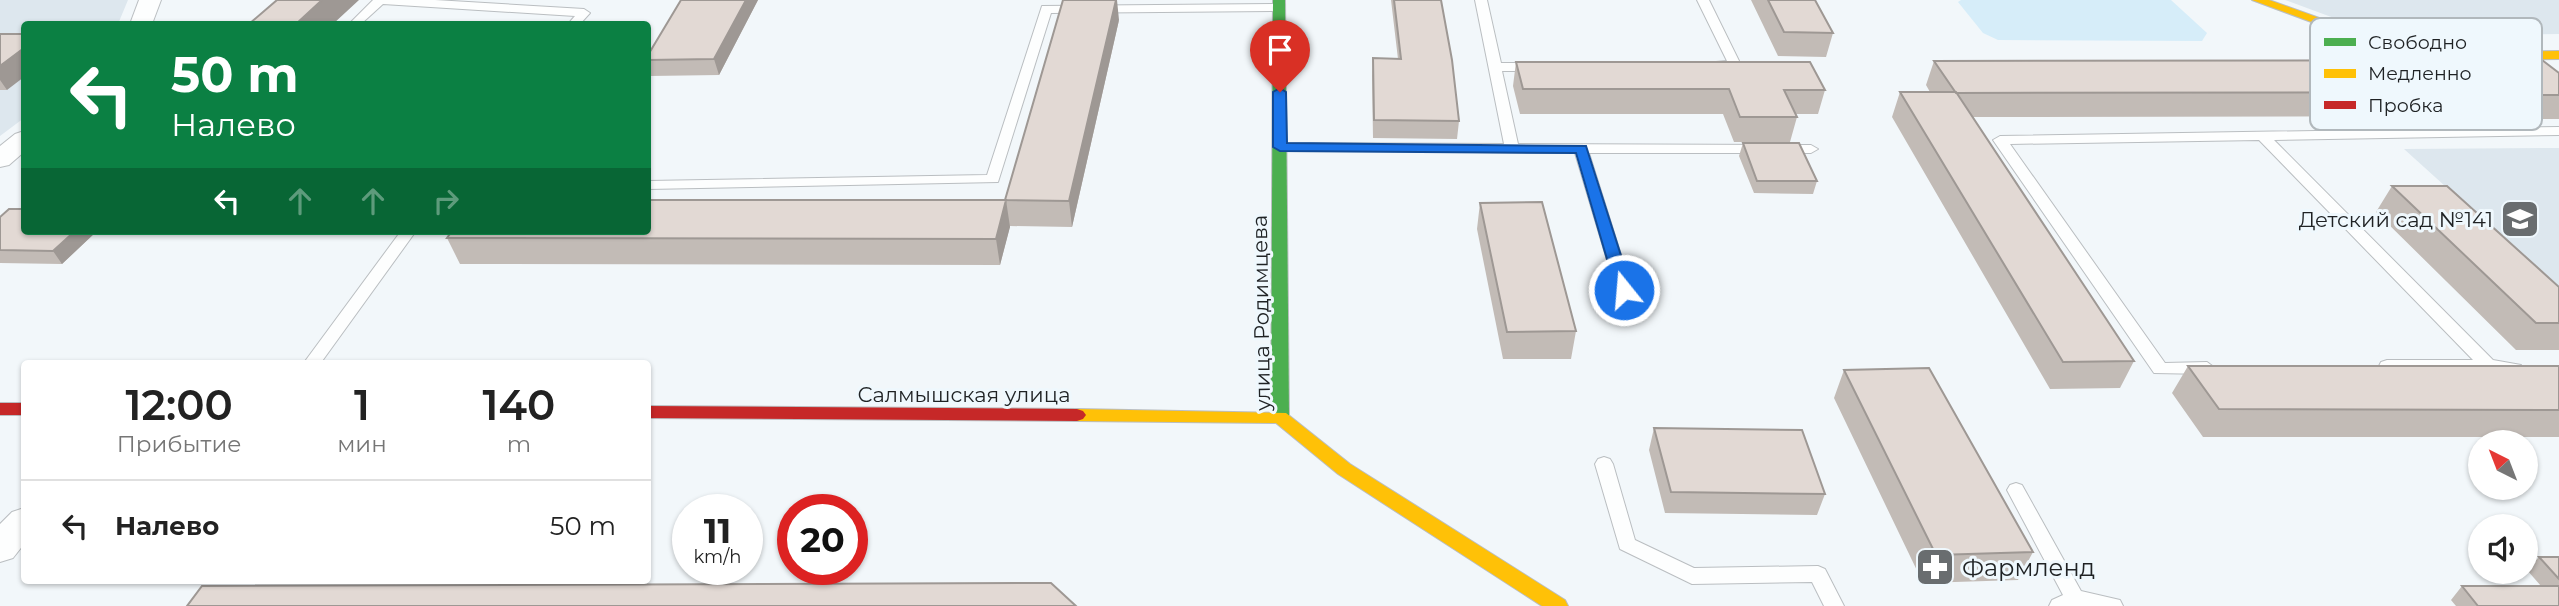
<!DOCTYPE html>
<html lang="ru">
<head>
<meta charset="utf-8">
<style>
	body { margin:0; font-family:Montserrat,sans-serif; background:#f2f2f2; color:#222; height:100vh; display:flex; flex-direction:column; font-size:26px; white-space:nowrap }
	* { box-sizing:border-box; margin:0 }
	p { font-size:23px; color:#767676 }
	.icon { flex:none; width:38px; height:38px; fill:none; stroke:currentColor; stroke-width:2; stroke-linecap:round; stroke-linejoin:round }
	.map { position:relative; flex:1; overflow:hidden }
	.side { position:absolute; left:21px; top:360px; width:630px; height:224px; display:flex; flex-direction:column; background:#fff; border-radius:7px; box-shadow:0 2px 5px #0004 }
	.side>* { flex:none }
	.banner { position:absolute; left:21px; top:21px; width:630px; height:214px; border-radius:7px; box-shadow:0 2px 5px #0004; background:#0b8043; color:#fff; overflow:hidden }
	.needle { width:46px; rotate:318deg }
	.fabs { position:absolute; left:2468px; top:430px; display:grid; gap:14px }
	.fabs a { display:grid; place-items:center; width:70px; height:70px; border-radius:50%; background:#fff; box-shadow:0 2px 5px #0004; font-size:35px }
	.speed { position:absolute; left:672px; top:494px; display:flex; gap:14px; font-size:35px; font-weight:700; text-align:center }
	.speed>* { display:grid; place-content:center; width:91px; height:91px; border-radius:50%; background:#fff; box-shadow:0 2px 5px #0004; line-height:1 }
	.speed small { font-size:18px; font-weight:400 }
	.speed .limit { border:10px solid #d22; background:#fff; color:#111 }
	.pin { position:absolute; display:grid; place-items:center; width:60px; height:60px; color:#fff; margin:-72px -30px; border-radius:50% 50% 50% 0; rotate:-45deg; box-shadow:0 0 7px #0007 }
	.pin .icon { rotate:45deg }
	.me { position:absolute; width:77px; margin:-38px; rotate:343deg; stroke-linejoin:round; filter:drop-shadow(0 0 5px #0008) }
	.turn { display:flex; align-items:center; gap:24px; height:147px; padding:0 35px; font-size:32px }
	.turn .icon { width:91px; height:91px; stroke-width:2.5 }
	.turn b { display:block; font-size:49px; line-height:60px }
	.lanes { display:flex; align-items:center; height:66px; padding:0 35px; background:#0003; justify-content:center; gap:35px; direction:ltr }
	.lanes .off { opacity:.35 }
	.eta { display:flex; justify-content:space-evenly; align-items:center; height:119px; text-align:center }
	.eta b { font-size:42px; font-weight:600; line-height:49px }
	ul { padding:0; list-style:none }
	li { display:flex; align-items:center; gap:21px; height:91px; padding:0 35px; border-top:2px solid #e0e0e0 }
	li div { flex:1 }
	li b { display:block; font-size:26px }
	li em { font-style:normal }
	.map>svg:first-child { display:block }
</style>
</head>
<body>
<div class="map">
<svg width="2559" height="606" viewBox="0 0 2559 606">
	<rect width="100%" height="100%" fill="#f2f7fa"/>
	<path fill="#dde7ee" d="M0 0H128L118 24H24V118L0 136Z
		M2285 0H2559V34L2404 36 2361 28Z
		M2559 148V289L2404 149Z"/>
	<path fill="#d6edf9" d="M1961 0H2171L2207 33 2202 41 1998 40 1983 33 1958 2Z"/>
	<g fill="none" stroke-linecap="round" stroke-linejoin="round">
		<defs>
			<path id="lane" d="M373 0H435L584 9 590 13 580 24H568L575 16 383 4 361 24H349Z
				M1475 0H1487L1501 63H1537L1543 67 1537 71H1502L1518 144 1811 145 1818 149 1811 153H1589L1632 290 1624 295 1616 290 1575 153 1275 150 1273 147 1280 143 1504 144Z
				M1697 0H1709L1741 65 1739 68 1720 69 1714 65 1716 62 1727 61Z
				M1280 4 1284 5V11L1051 13 998 182 648 189V181L987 175 1042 6Z
				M2559 127V135L2274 140 2493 360 2521 365 2523 369 2515 375 2488 371 2381 370 2379 366 2381 362 2387 360H2473L2259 140 2010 144 2165 363 2207 362 2215 368 2207 374 2154 373 1993 140 2000 136Z
				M401 231H416L320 364H303Z
				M1604 457 1610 459 1613 464 1635 540 1694 568 1818 566 1825 569 1844 606H1824L1812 582 1692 584 1620 549 1595 464 1598 459Z
				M2016 483 2022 485 2081 591 2120 600 2123 606H2049L2052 600 2063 595 2007 490 2010 485Z"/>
			<path id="street" d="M139 0H161L152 24H130Z
				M24 131V152L9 165 0 167V146L15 134Z
				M24 508V544L13 558 0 562V524L12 512Z"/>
			<path id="fast" d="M1273 0H1285L1289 417 1286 421H1274L1271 417Z"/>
			<path id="slow" d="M2252 0H2269L2400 47 2450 53 2559 51V59L2450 61 2398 54Z
				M1077 409 1286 413 1350 464 1565 600 1568 606H1542L1338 474 1276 423 1077 421 1071 419 1068 415 1071 411Z"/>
			<path id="jam" d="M0 403H24V415H0Z
				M648 406 1077 409 1083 411 1086 415 1083 419 1077 421 648 418Z"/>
		</defs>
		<use href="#lane" stroke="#babec1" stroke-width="2"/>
		<use href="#street" stroke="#babec1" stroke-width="2"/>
		<use href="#fast" stroke="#babec1" stroke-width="2"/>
		<use href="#slow" stroke="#babec1" stroke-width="2"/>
		<use href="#jam" stroke="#babec1" stroke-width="2"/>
		<use href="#lane" fill="#fdfefe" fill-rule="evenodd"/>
		<use href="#street" fill="#fdfefe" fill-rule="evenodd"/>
		<use href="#fast" fill="#4caf50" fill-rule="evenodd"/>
		<use href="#slow" fill="#ffc107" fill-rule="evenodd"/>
		<use href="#jam" fill="#c62828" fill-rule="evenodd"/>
	</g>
	<path fill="#c2bbb6" d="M681 0H758L719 75 650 76 648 68V55Z
		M1391 0H1441L1459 121 1457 139 1373 138 1372 76 1373 58 1398 59Z
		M1751 0H1815L1833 33 1826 57 1778 56Z
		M1119 20 1072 227 1010 226 1000 265 460 264 447 238 1005 200Z
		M0 34 7 90H0Z
		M1934 61 2559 73V119H2516L2512 116 1973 117 2134 361 2120 388 2050 389 1892 117 1900 92H1930L1926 85Z
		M1516 62 1825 90 1818 114H1795L1797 117 1790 142H1734L1723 114H1520L1513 86Z
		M1743 143 1817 181 1813 194 1754 193 1739 156Z
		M2392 186 2559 287V350H2516L2376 212Z
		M1480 203 1576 331 1571 359H1503L1477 229Z
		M0 217 97 231 62 264 0 263Z
		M2188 366H2559V437H2203L2172 393Z
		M1844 370 2033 552 2018 580 1923 583 1834 398Z
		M1654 428 1825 494 1817 515 1665 513 1649 450Z
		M2539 557H2559V606H2456L2451 600 2462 586H2541L2527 570Z"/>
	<path fill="#9e9894" d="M322 0H359L333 24H296Z
		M746 0H758L719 75 714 59Z
		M1116 0H1117L1119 20 1072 227 1069 201Z
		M24 48V77L7 90 0 80V66Z
		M1006 200 1010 227 1000 265 996 239Z
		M75 231H97L62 264 53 251Z"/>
	<path fill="#e2d9d4" stroke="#9e9894" stroke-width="2" d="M277 0H322L296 24H249Z
		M681 0H746L714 59 648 60V55Z
		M1063 0H1116L1069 201 1005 200Z
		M1394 0H1441L1452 60 1459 121 1374 120 1373 58 1401 59Z
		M1768 0H1815L1833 33 1784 32Z
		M0 34H24V48L0 66Z
		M2542 60 2559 73V95H2532L2528 92 1956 93 1934 61Z
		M1516 62H1810L1825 90H1784L1797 117H1740L1729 89H1523Z
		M1900 92H1956L2134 361 2063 362Z
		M1743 143H1799L1817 181H1757Z
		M2392 186H2447L2559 287V323H2536Z
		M648 200H1006L996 239 447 238 452 231H648Z
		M1542 202 1576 331 1507 332 1480 203Z
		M9 209H24V231H75L53 251 0 250V217Z
		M2188 366H2559V410L2219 409Z
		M1929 368 2033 552 1936 555 1844 370Z
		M1654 428 1802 430 1825 494 1671 492Z
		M2539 557H2559V579Z
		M1051 583 1076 606H187L202 586Z
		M2462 586H2559V606H2478Z"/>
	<path fill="#1a73e8" stroke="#114b97" stroke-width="2" d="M1280 88 1286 92 1287 143 1586 146 1632 290 1624 296 1616 290 1576 153 1280 151 1273 147V92Z"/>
	<defs>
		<symbol id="school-square" viewBox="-11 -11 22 22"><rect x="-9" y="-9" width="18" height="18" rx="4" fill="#696d6f" stroke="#eff8fd"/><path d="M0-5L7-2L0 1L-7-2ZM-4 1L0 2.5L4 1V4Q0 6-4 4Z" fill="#fff"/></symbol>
		<symbol id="pharmacy-square" viewBox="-11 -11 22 22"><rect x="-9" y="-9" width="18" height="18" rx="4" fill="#696d6f" stroke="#eff8fd"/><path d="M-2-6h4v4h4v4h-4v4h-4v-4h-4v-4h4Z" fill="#fff"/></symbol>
	</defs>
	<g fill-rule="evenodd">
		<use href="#school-square" x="2498" y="197" width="44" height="44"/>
		<use href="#pharmacy-square" x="1913" y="545" width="44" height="44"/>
	</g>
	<g text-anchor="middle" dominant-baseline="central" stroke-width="6" stroke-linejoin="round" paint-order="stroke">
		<g font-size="21" fill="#1f2224" stroke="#eff8fd" text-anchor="end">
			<text x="2493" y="219">Детский сад №141</text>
		</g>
		<g font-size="21" fill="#1f2224" stroke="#eff8fd">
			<text transform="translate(1261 313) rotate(-91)">улица Родимцева</text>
			<text x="964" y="394">Салмышская улица</text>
		</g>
		<g font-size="24" fill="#1f2224" stroke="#eff8fd" text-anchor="start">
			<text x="1962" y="567">Фармленд</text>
		</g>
	</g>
	<rect x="2310" y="18" width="232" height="112" rx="10" fill="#eff8fd" stroke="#b1b8bc" stroke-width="2"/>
	<rect x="2324" y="38" width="32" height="8" fill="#4caf50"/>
	<rect x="2324" y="69" width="32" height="9" fill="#ffc107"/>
	<rect x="2324" y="101" width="32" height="8" fill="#c62828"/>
	<g font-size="19" fill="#1f2224">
		<text x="2368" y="49">Свободно</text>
		<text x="2368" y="80">Медленно</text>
		<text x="2368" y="112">Пробка</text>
	</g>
</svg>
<div class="fabs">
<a><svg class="needle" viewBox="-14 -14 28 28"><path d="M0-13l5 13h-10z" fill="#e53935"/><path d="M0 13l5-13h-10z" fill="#767676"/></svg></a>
<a><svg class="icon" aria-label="sound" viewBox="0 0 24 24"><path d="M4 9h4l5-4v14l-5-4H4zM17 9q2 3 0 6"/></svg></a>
</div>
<div class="speed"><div>11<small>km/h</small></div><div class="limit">20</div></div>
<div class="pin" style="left:1280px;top:92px;background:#d93025"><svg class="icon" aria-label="arrive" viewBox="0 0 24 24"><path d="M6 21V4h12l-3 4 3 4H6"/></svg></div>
<svg class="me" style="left:1624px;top:290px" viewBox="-20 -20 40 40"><circle r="17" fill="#1a73e8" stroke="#fff" stroke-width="3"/><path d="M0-11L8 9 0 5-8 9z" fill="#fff"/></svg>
<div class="banner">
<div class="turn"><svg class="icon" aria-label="left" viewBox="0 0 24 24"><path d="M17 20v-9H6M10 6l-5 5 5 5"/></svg><div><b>50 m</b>Налево</div></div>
<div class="lanes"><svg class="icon" aria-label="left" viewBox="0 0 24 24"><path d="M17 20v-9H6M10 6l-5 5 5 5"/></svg><svg class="icon off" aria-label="ahead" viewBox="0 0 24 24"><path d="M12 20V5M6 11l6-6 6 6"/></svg><svg class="icon off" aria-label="ahead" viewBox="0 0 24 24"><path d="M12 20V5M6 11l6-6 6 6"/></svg><svg class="icon off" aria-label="right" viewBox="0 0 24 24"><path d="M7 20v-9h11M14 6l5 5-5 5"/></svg></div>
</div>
<section class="side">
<div class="eta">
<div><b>12:00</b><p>Прибытие</p></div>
<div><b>1</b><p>мин</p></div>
<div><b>140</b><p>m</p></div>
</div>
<ul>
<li><svg class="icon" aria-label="left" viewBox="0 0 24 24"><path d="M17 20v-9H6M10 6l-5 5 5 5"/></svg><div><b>Налево</b></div><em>50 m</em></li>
</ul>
</section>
</div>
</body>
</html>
